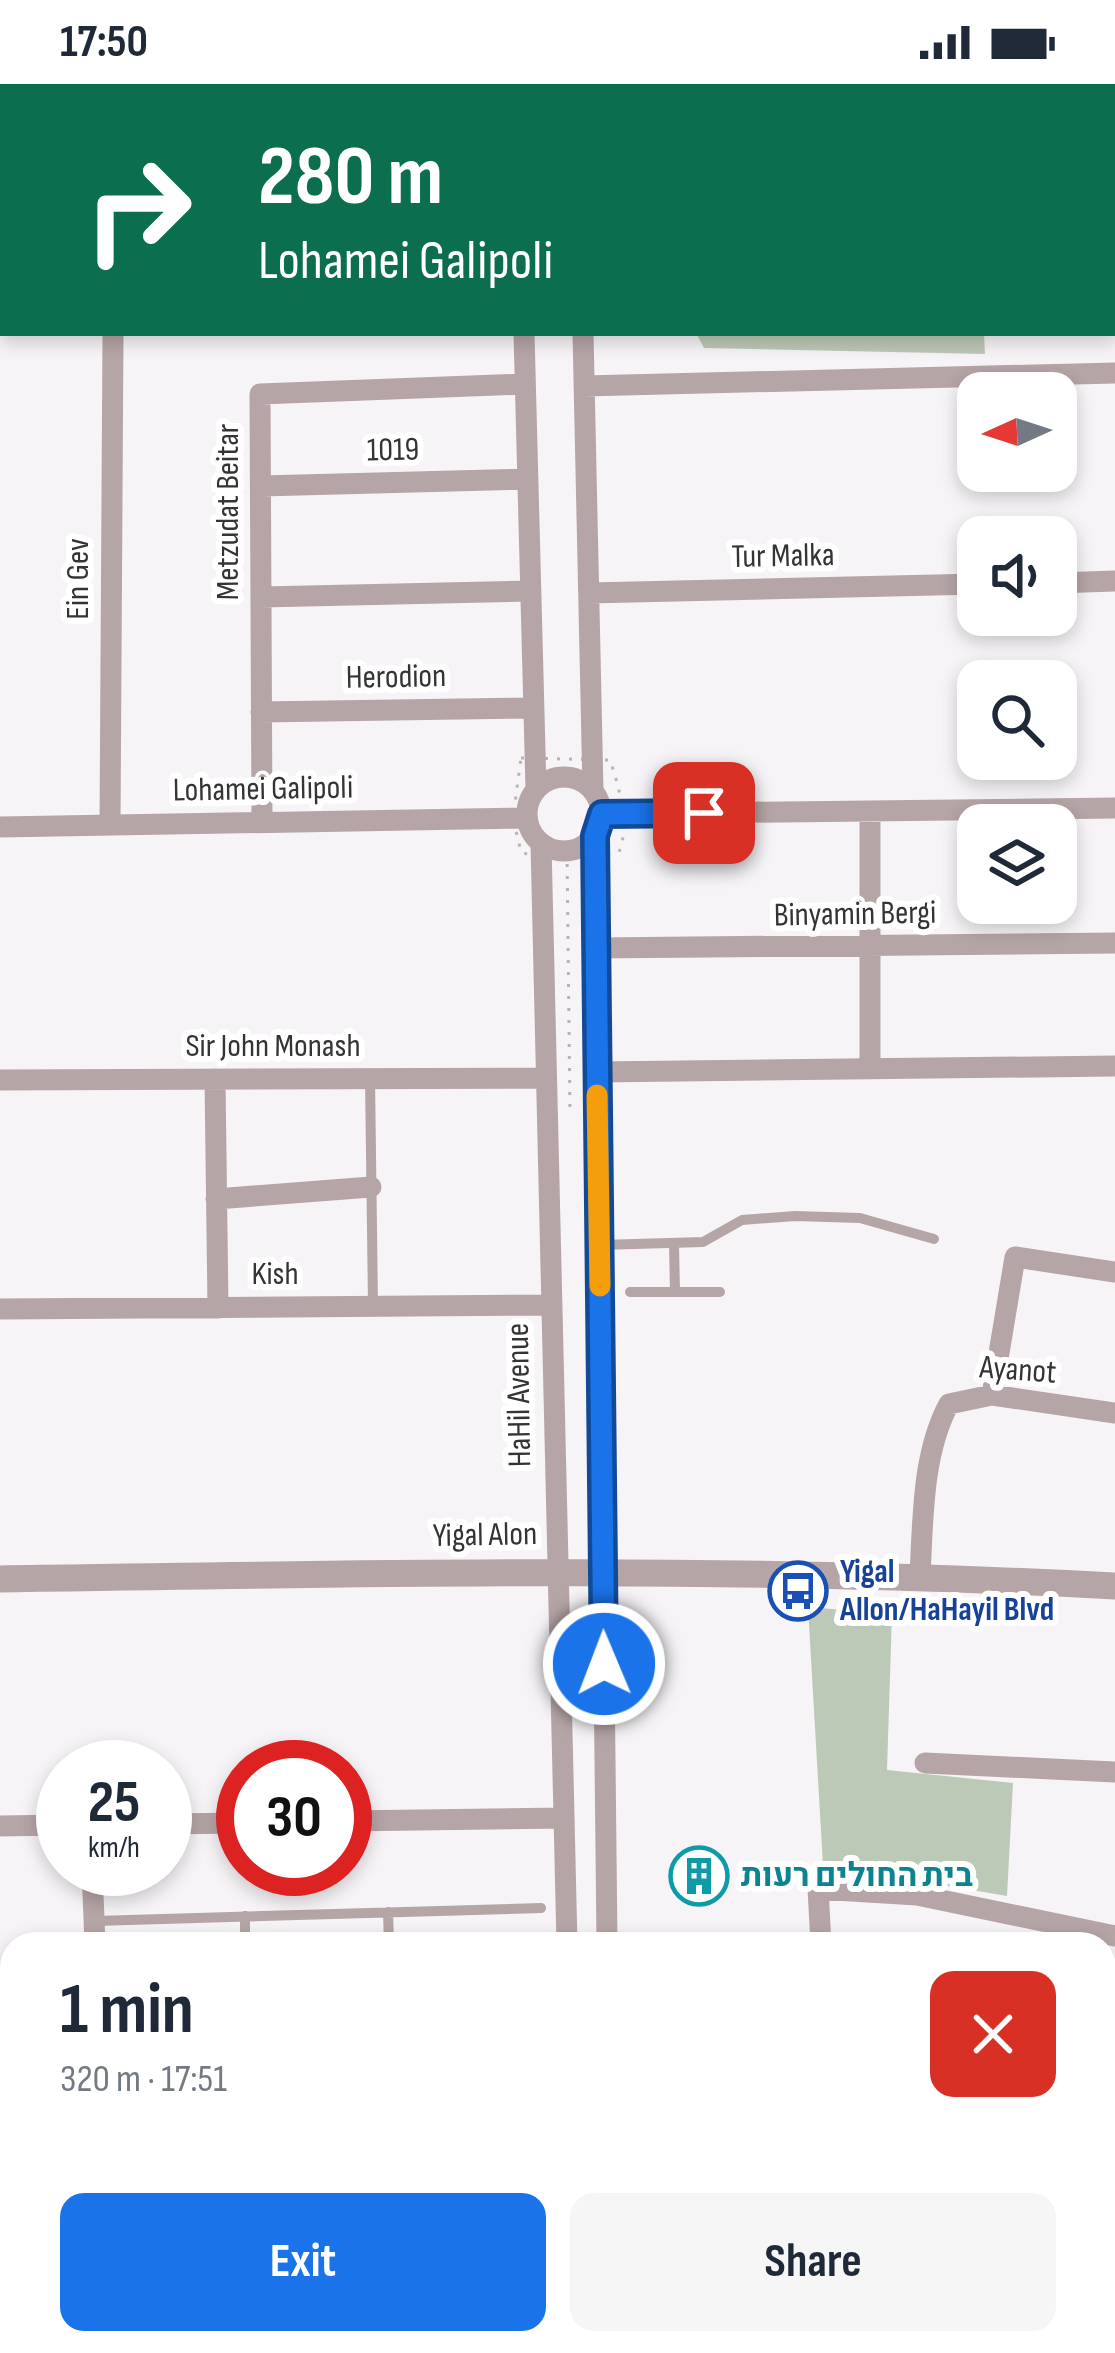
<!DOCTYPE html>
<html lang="en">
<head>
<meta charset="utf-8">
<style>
	body { margin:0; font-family:"Sofia Sans Condensed",Heebo,sans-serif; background:#f6f6f7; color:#1f2937; height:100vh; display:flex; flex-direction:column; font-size:45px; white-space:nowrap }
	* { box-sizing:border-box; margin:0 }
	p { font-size:39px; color:#747a83 }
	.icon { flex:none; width:66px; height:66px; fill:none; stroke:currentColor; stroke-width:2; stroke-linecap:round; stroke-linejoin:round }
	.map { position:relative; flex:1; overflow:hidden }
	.side { position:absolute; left:0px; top:1848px; width:1116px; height:423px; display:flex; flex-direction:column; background:#fff; border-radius:36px 36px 0 0; box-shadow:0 6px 18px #0003 }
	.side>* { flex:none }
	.banner { position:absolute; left:0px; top:0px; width:1116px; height:252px; box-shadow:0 6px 18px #0003; background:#0b6e4f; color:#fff; overflow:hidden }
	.needle { width:78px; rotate:267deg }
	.controls { position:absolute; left:957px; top:288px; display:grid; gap:24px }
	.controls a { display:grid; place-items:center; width:120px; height:120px; border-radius:24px; background:#fff; box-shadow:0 6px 18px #0003; font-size:60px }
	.speed { position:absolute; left:36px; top:1656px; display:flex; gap:24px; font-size:60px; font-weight:700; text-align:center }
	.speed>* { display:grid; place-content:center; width:156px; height:156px; border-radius:50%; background:#fff; box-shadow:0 6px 18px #0003; line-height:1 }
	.speed small { font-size:30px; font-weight:400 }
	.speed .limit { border:18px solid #d22; background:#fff; color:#111 }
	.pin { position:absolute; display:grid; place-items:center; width:102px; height:102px; color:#fff; margin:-51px; border-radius:24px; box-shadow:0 6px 18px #0006 }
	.me { position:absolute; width:132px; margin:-66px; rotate:359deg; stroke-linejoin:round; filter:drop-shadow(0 0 9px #0008) }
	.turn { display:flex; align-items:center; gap:42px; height:252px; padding:0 60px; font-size:54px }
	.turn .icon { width:156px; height:156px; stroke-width:2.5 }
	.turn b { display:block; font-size:84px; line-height:102px }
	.round { display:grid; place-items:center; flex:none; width:126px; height:126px; border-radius:24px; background:#f6f6f7 }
	.headline { display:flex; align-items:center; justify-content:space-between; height:204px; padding:0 60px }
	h1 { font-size:72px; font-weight:700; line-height:90px }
	.primary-button { display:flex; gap:24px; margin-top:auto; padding:24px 60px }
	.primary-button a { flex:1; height:138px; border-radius:24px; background:#1a73e8; color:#fff; font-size:48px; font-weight:700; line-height:138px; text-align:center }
	.primary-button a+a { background:#f6f6f7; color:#1f2937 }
	.status { display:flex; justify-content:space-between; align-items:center; height:84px; padding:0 60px; background:#fff; direction:ltr }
	.status svg { height:33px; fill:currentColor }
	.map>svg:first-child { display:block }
</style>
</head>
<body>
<div class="status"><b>17:50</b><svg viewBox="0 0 49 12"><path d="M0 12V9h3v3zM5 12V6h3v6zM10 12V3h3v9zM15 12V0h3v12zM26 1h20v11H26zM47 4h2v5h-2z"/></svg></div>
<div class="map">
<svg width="1115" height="2269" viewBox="0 0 1115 2269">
	<rect width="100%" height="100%" fill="#f7f4f7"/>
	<path fill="#f1e8f2" d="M314 0H497V3H314Z"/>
	<path fill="#bdc9b7" d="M582 0 975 3H583Z
		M696 249H984L985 270 704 264Z
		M808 1523 892 1530 887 1686 1013 1699 1007 1812 823 1781Z"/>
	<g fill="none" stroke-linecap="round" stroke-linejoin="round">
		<path stroke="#b6b4b6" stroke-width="3" stroke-dasharray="3 9" stroke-linecap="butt" d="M0 1 14 3
			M1113 230 1115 229
			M899 249H1088
			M521 674 610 676C619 702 630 742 619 768 584 773 554 780 521 768L513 734Z
			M567 768 570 1030"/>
		<path stroke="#b6a5a7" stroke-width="10" d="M370 994 373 1222
			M674 1160 675 1208
			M600 1161 703 1158 742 1136 795 1132 860 1134 934 1155
			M630 1208H720
			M388 1828 389 1860
			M245 1832V1860
			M95 1837 541 1824"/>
		<path stroke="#b6a5a7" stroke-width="21" d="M518 0V3
			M576 0V3
			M1010 0 1013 3
			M1113 20H1115
			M0 175H3
			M524 249 536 705
			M583 249 593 706
			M584 302 1115 289
			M261 402 527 395
			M1056 499 1115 497
			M589 509 978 500
			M261 513 529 507
			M261 628 532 624
			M527 730a37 37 0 1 1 74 0a37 37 0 1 1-74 0Z
			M602 730 1115 724
			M262 738 260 310 525 300
			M110 741 113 249
			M0 743 526 734
			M595 753 607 1860
			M541 760 567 1860
			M595 864 1115 859
			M870 985V727
			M597 988 1115 982
			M215 995 218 1224
			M0 996 546 994
			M216 1115 371 1103
			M0 1225 550 1221
			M992 1311 1015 1173 1115 1188
			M920 1491C923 1437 922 1369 949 1320L992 1311 1115 1329
			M925 1679 1115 1688
			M345 1737 563 1734
			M165 1740 243 1739
			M0 1742 63 1741
			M92 1785 95 1860
			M821 1860 818 1805 917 1811 1115 1852
			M0 1944H12
			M1104 2003 1115 2005
			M1104 2146 1115 2149
			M0 2216H12
			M459 2259V2269
			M866 2259 910 2269
			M810 2269 811 2259"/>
		<path stroke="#b6a5a7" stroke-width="27" d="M0 1495C372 1489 743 1482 1115 1502"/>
	</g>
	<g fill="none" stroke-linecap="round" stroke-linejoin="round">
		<defs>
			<path id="route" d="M604 1580 595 752 602 730 704 729"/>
		</defs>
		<use href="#route" stroke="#114b97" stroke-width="30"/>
		<use href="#route" stroke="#1a73e8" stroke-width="21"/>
		<path stroke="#f59e0b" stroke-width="21" d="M597 1011 600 1202"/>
	</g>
	<defs>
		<symbol id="bus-ring" viewBox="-11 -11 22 22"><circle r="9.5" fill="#fff" stroke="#1a4fb4" stroke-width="1.5"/><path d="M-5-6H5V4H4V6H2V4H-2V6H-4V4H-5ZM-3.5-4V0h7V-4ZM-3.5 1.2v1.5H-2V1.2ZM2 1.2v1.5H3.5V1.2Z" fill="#1a4fb4"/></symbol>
		<symbol id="building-ring" viewBox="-11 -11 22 22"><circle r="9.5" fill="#fff" stroke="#0f9aa8" stroke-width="1.5"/><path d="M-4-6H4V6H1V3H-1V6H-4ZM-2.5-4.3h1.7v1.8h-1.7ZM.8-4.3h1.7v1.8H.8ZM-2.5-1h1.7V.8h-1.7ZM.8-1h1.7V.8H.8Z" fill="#0f9aa8"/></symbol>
	</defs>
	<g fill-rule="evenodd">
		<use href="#bus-ring" x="765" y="1474" width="66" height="66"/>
		<use href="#building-ring" x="666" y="1759" width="66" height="66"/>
	</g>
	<g text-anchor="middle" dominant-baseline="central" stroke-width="12" stroke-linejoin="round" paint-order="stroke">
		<g font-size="33" fill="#353435" stroke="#fff">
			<text transform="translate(393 366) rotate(-1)">1019</text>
			<text transform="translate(228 428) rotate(-90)">Metzudat Beitar</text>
			<text transform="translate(783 472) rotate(-1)">Tur Malka</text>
			<text transform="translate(78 495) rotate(-90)">Ein Gev</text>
			<text transform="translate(396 593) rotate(-1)">Herodion</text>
			<text transform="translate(263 705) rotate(-1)">Lohamei Galipoli</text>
			<text transform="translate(855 830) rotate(-1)">Binyamin Bergi</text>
			<text x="273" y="962">Sir John Monash</text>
			<text x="275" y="1190">Kish</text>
			<text transform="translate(1018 1286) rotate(4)">Ayanot</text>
			<text transform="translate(519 1311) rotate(-91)">HaHil Avenue</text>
			<text transform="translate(485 1451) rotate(-1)">Yigal Alon</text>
		</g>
		<g font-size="33" font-weight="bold" fill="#164399" stroke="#fff" text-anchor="start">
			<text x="840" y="1488">Yigal<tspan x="840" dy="38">Allon/HaHayil Blvd</tspan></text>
		</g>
		<g font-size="33" font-weight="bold" fill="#0d838f" stroke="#fff" text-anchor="start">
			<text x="741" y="1792">בית החולים רעות</text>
		</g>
	</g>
</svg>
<div class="controls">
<a><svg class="needle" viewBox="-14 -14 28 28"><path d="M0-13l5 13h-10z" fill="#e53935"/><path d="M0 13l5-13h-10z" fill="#747a83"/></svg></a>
<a><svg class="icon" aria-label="sound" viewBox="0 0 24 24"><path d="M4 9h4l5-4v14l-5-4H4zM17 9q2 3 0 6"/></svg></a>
<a><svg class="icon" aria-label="search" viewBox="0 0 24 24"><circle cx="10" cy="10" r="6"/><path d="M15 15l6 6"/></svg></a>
<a><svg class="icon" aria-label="layers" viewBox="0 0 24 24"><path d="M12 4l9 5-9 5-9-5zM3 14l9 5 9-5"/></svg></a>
</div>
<div class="speed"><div>25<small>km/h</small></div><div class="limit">30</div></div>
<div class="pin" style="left:704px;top:729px;background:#d93025"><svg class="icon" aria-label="arrive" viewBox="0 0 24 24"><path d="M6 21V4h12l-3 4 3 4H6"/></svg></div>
<svg class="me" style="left:604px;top:1580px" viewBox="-20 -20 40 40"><circle r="17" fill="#1a73e8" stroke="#fff" stroke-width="3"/><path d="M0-11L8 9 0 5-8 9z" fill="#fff"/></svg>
<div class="banner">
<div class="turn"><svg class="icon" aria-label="right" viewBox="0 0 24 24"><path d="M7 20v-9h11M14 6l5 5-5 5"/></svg><div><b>280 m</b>Lohamei Galipoli</div></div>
</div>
<section class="side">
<div class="headline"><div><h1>1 min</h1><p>320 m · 17:51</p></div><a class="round" style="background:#d93025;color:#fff"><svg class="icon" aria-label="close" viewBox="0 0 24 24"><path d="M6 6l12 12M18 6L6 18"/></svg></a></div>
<div class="primary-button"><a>Exit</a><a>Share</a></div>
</section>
</div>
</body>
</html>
